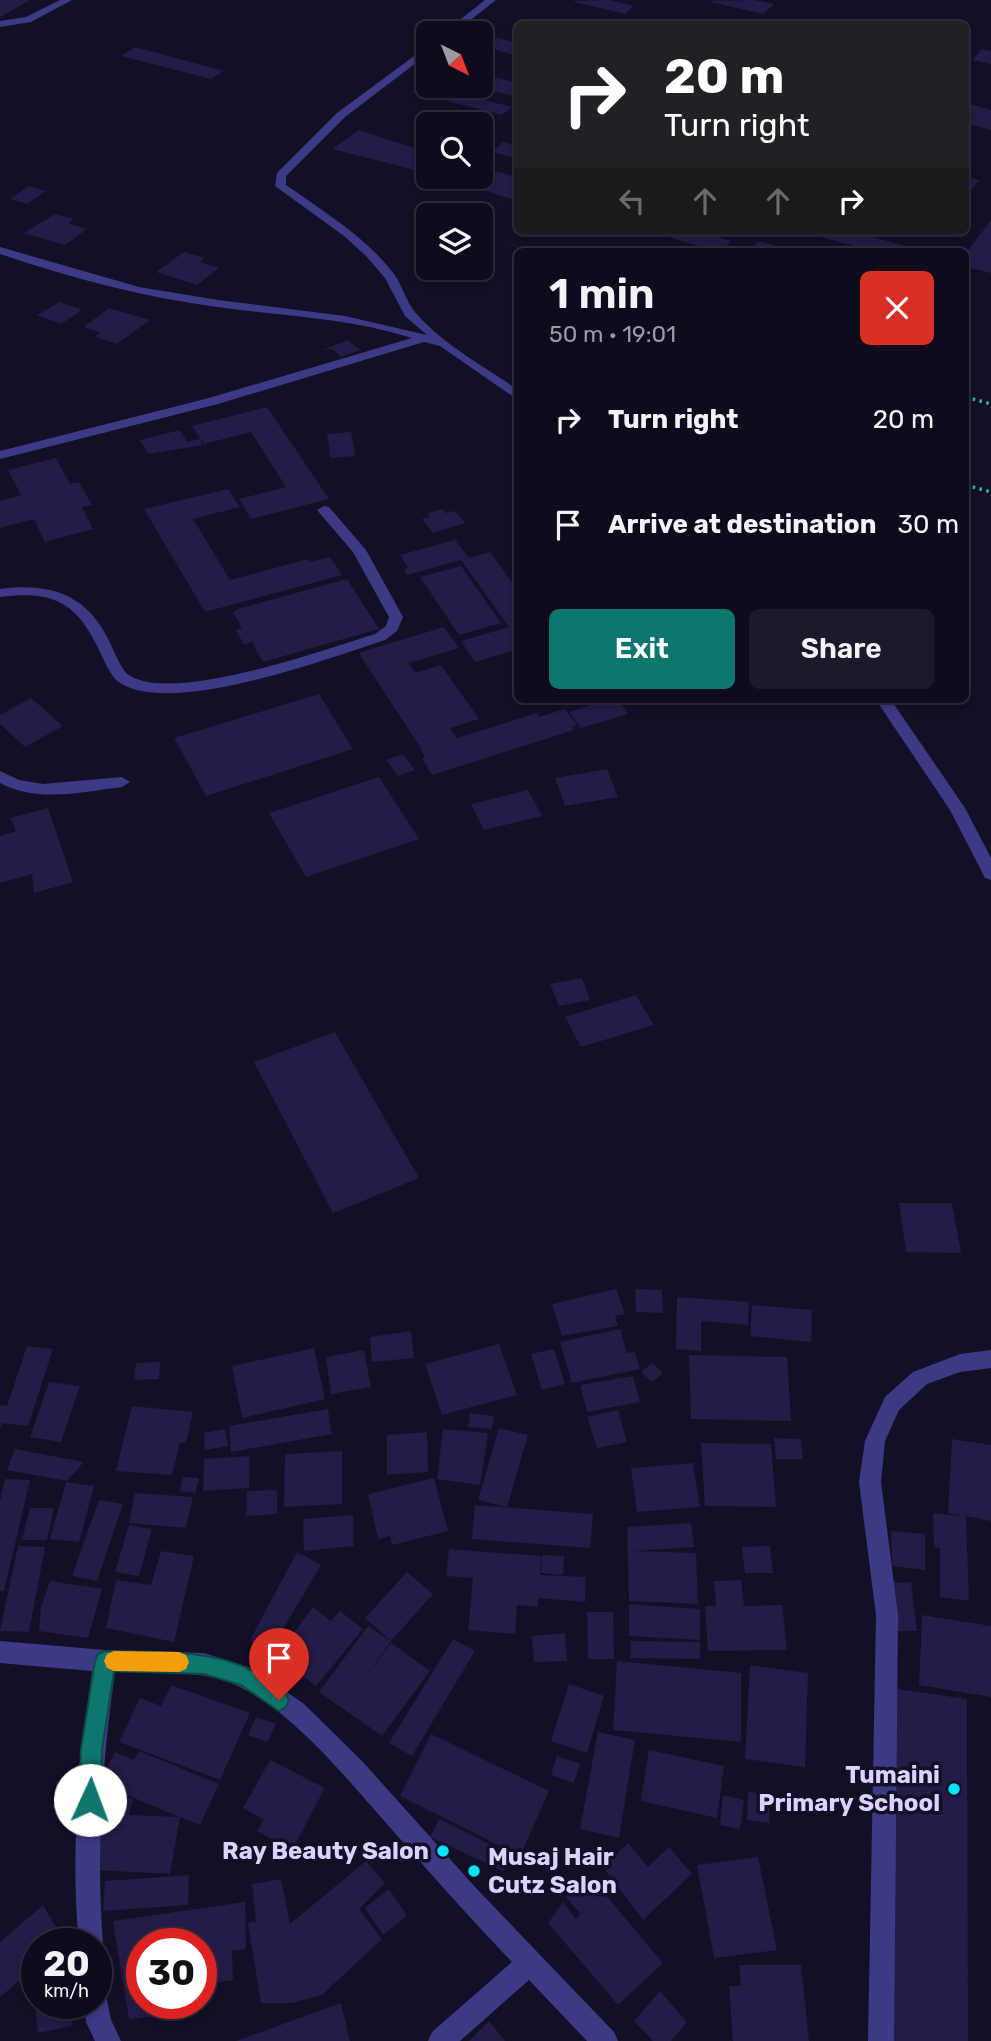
<!DOCTYPE html>
<html lang="en">
<head>
<meta charset="utf-8">
<style>
	body { margin:0; font-family:Rubik,sans-serif; background:#1c1929; color:#f1f3f6; height:100vh; display:flex; flex-direction:column; font-size:26px; white-space:nowrap }
	* { box-sizing:border-box; margin:0 }
	p { font-size:23px; color:#9b9ba3 }
	.icon { flex:none; width:38px; height:38px; fill:none; stroke:currentColor; stroke-width:2; stroke-linecap:round; stroke-linejoin:round }
	.map { position:relative; flex:1; overflow:hidden }
	.side { position:absolute; left:514px; top:248px; width:455px; height:455px; display:flex; flex-direction:column; background:#0e0b1c; border-radius:10px; box-shadow:0 4px 10px #0003,0 0 0 2px #2e2b3b }
	.side>* { flex:none }
	.top-card { position:absolute; left:514px; top:21px; width:455px; height:214px; border-radius:10px; box-shadow:0 4px 10px #0003,0 0 0 2px #2e2b3b; background:#202124; color:#fff; overflow:hidden }
	.needle { width:46px; rotate:138deg }
	.fabs { position:absolute; left:416px; top:21px; display:grid; gap:14px }
	.fabs a { display:grid; place-items:center; width:77px; height:77px; border-radius:10px; background:#0e0b1c; box-shadow:0 4px 10px #0003,0 0 0 2px #2e2b3b; font-size:35px }
	.speed { position:absolute; left:21px; top:1928px; display:flex; gap:14px; font-size:35px; font-weight:700; text-align:center }
	.speed>* { display:grid; place-content:center; width:91px; height:91px; border-radius:50%; background:#0e0b1c; box-shadow:0 4px 10px #0003,0 0 0 2px #2e2b3b; line-height:1 }
	.speed small { font-size:18px; font-weight:400 }
	.speed .limit { border:10px solid #d22; background:#fff; color:#111 }
	.pin { position:absolute; display:grid; place-items:center; width:60px; height:60px; color:#fff; margin:-72px -30px; border-radius:50% 50% 50% 0; rotate:-45deg; box-shadow:0 0 7px #0007 }
	.pin .icon { rotate:45deg }
	.me { position:absolute; width:77px; margin:-38px; rotate:2deg; stroke-linejoin:round; filter:drop-shadow(0 0 5px #0008) }
	.turn { display:flex; align-items:center; gap:24px; height:147px; padding:0 35px; font-size:32px }
	.turn .icon { width:91px; height:91px; stroke-width:2.5 }
	.turn b { display:block; font-size:49px; line-height:60px }
	.lanes { display:flex; align-items:center; height:66px; padding:0 35px; background:#0003; justify-content:center; gap:35px; direction:ltr }
	.lanes .off { opacity:.35 }
	.round { display:grid; place-items:center; flex:none; width:74px; height:74px; border-radius:10px; background:#1c1929 }
	.head { display:flex; align-items:center; justify-content:space-between; height:119px; padding:0 35px }
	h1 { font-size:42px; font-weight:600; line-height:52px }
	.action { display:flex; gap:14px; margin-top:auto; padding:14px 35px }
	.action a { flex:1; height:80px; border-radius:10px; background:#0f766e; color:#fff; font-size:28px; font-weight:600; line-height:80px; text-align:center }
	.action a+a { background:#1c1929; color:#f1f3f6 }
	ul { padding:0; list-style:none }
	li { display:flex; align-items:center; gap:21px; height:105px; padding:0 35px }
	li div { flex:1 }
	li b { display:block; font-size:26px }
	li em { font-style:normal }
	.map>svg:first-child { display:block }
</style>
</head>
<body>
<div class="map">
<svg width="991" height="2041" viewBox="0 0 991 2041">
	<rect width="100%" height="100%" fill="#130f26"/>
	<path fill="#241b47" d="M0 0H30L0 17Z
		M609 0 634 6 625 14 571 1Z
		M755 0 774 4 763 14 707 1Z
		M486 35 518 43V56L481 46V39Z
		M135 47 224 71 211 79 121 56Z
		M981 49 991 51V64L973 60Z
		M481 74 518 83V97L475 87 481 86Z
		M422 84 429 86 512 107 502 115 412 92Z
		M966 103 991 110V130L966 123Z
		M359 130 429 153V176L417 173 419 171 332 149Z
		M503 142 518 146V159L492 152Z
		M481 167 513 176 518 173V201L443 178 481 177Z
		M966 177 979 180 966 197Z
		M29 186 46 191 27 204 10 199Z
		M55 214 74 219 68 223 87 229 65 245 24 233Z
		M991 220V273L966 267V253Z
		M655 231H695L731 241 720 252 653 233Z
		M820 231H850L927 252H878L816 236Z
		M758 241 791 250 748 252Z
		M184 252 204 258 200 262 219 268 197 285 156 272Z
		M60 302 80 309 79 312 61 324 37 315Z
		M109 308 150 320 117 344 95 337 101 333 84 327Z
		M348 340 360 350 341 357 332 349 323 350Z
		M267 407 329 499 251 519 239 499 286 487 251 432 204 444 192 426Z
		M180 430 187 442 200 439 203 445 148 454 140 440Z
		M351 432 355 456 331 458 327 434Z
		M56 458 70 484 79 482 92 505 82 507 93 529 45 542 34 519 0 528V501L21 495 8 470Z
		M228 489 240 507 193 519 230 580 308 559 310 562 330 557 342 575 205 612 144 509Z
		M442 509 445 513 455 511 465 523 433 533 422 519 430 517 427 514Z
		M455 540 469 558 490 552 518 591V649L475 662 461 641 509 627 461 560 407 575 404 570 408 568 400 555Z
		M461 566 501 623 459 635 420 577Z
		M347 579 379 629 263 662 252 642 244 645 236 630 242 628 233 612 238 609Z
		M444 627 459 648 409 663 415 673 441 665 479 719 450 728 457 738 537 713 539 717 565 709 577 725 572 727 574 730 432 775 422 758 425 757 420 747 360 655 361 652Z
		M319 694 353 749 206 796 174 738Z
		M31 698 63 726 25 747 0 724V715Z
		M609 700H618L628 714 581 728 569 712Z
		M403 754 415 770 398 776 386 760Z
		M607 769 618 797 565 806 555 778Z
		M379 777 419 839 306 877 269 813Z
		M528 790 542 816 484 830 471 804Z
		M48 808 73 882 34 893 32 874 0 883V836L16 831 10 818Z
		M582 978 590 1000 559 1006 550 984Z
		M636 995 654 1025 581 1047 565 1017Z
		M335 1032 419 1178 333 1213 254 1062Z
		M899 1203H952L961 1253 906 1252Z
		M616 1289 625 1314 615 1316 618 1326 562 1336 552 1304Z
		M635 1289 662 1290 663 1313 636 1312Z
		M677 1297 749 1302 748 1325 701 1321V1351L676 1349Z
		M752 1305 812 1310 811 1342 750 1336Z
		M620 1329 627 1353 635 1352 640 1369 572 1383 560 1342Z
		M411 1331 414 1358 372 1362 370 1337Z
		M499 1344 517 1395 442 1415 425 1364Z
		M27 1346 53 1349 28 1426 3 1423 0 1429V1405L7 1406Z
		M314 1348 325 1399 242 1418 232 1366Z
		M554 1349 565 1384 542 1390 531 1354Z
		M364 1350 371 1387 331 1394 326 1357Z
		M689 1355 787 1357 791 1421 691 1419Z
		M160 1362 159 1379 134 1380 136 1363Z
		M652 1363 663 1373 652 1382 641 1372Z
		M633 1376 640 1402 587 1412 580 1385Z
		M49 1382 80 1386 61 1442 30 1437Z
		M132 1406 193 1412 186 1443H180L172 1475 116 1471Z
		M328 1409 332 1434 231 1452 229 1426Z
		M618 1410 627 1442 597 1448 587 1417Z
		M470 1413 494 1416 492 1429 468 1427Z
		M499 1428 528 1435 507 1507 478 1500Z
		M225 1429 228 1446 205 1450 204 1433Z
		M443 1429 488 1433 480 1485 437 1479Z
		M427 1432 428 1472 387 1475V1435Z
		M774 1438 801 1439 803 1459H776Z
		M952 1439 991 1445V1521L966 1516 969 1601 940 1597V1548L934 1547 933 1513 961 1516 948 1513Z
		M701 1443 771 1444 776 1507 705 1506Z
		M15 1449 84 1462 67 1481 7 1470Z
		M342 1451V1504L284 1507 285 1454Z
		M250 1456 249 1488 203 1491 204 1459Z
		M693 1463 700 1507 637 1512 631 1468Z
		M183 1477 199 1478 195 1493 180 1491Z
		M434 1478 448 1531 392 1545 390 1536 378 1539 368 1494Z
		M5 1479 30 1480 4 1591H0V1501Z
		M66 1482 94 1486 79 1542 50 1539Z
		M277 1490V1514L246 1516 247 1491Z
		M135 1493 193 1497 186 1528 129 1523Z
		M99 1500 123 1504 97 1581 72 1576Z
		M475 1505 593 1514 590 1548 472 1539Z
		M30 1508H54L47 1540H22Z
		M353 1515 354 1546 304 1551 303 1519Z
		M691 1523 694 1547 634 1551 696 1553 698 1604 629 1601 627 1527Z
		M129 1525 152 1529 139 1576 115 1572Z
		M891 1531 925 1534V1570L892 1566Z
		M18 1546 45 1547 29 1632 0 1631Z
		M770 1546 773 1573H745L742 1547Z
		M449 1549 541 1556 540 1575 586 1577 585 1602 538 1598V1607L517 1605 515 1634 468 1630 473 1578 446 1576Z
		M161 1551 194 1556 174 1642 106 1628 116 1580 151 1585Z
		M297 1552 321 1565 267 1656 250 1640Z
		M542 1555 564 1556 563 1575 541 1573Z
		M407 1572 433 1594 391 1641 365 1618Z
		M741 1580 744 1606 782 1605 787 1650 708 1651 705 1606H716L714 1581Z
		M50 1581 102 1589 88 1638 39 1631 41 1607Z
		M911 1582 917 1631H896L890 1583Z
		M629 1604 700 1609V1640L629 1636Z
		M313 1607 331 1621 340 1611 363 1629 316 1686 276 1657Z
		M587 1612H613L614 1659H588Z
		M922 1615 991 1626V1697L919 1685Z
		M368 1626 391 1641 363 1681 391 1643 430 1671 382 1736 319 1692Z
		M565 1633 567 1661 534 1662 532 1636Z
		M453 1639 475 1651 412 1756 389 1743Z
		M631 1641 700 1642V1659L630 1658Z
		M617 1661 741 1673V1742L613 1730Z
		M750 1665 808 1673 805 1767 745 1759Z
		M569 1684 604 1696 587 1753 551 1741Z
		M171 1685 250 1713 220 1780 119 1742 140 1698 161 1706Z
		M897 1689 967 1699 968 2041H889Z
		M256 1717 276 1724 267 1742 248 1735Z
		M598 1732 635 1740 619 1838 580 1829Z
		M431 1734 549 1791 520 1856 400 1796Z
		M649 1750 724 1766 717 1818 641 1801Z
		M139 1751 219 1784 200 1825 180 1817 170 1874 94 1870 107 1797 133 1798 129 1815 179 1817 99 1783 115 1752 134 1760Z
		M557 1756 580 1764 574 1783 551 1775Z
		M270 1760 325 1788 292 1850 257 1831 264 1820 243 1808Z
		M748 1792 770 1794 769 1823 747 1820Z
		M723 1795 744 1800 740 1829 720 1825Z
		M439 1819 513 1856 503 1871 430 1837Z
		M628 1843 648 1867 669 1847 692 1874 643 1920 603 1867Z
		M758 1857 777 1950 714 1958 697 1865Z
		M366 1861 385 1883 359 1909 382 1939 322 1995 292 2003H261L248 1923 256 1922 252 1884 281 1879 290 1924Z
		M588 1874 663 1963 618 2005 548 1923 563 1902 576 1919 581 1914 565 1896Z
		M189 1875 188 1905 103 1911 105 1881Z
		M389 1889 407 1916 383 1935 365 1908Z
		M245 1902 246 1949 232 1951 233 1980 201 1985V1944H142V2004H166V2015L129 2019 113 1921Z
		M43 1905 66 1944H37V2004H70L72 2026 38 2033 31 1971 0 1997V1942Z
		M739 1965H801L809 2041H733L729 1986H741Z
		M660 1991 687 2022 671 2041H653L634 2021Z
		M341 2003 350 2041H236Z
		M489 2021 505 2041H469Z"/>
	<g fill="none" stroke-linecap="round" stroke-linejoin="round">
		<path stroke="#2fb8b0" stroke-width="3.5" stroke-dasharray="2.5 4.5" stroke-linecap="butt" d="M966 397 991 404
			M966 485 991 492"/>
		<path fill="#3d3a85" fill-rule="evenodd" d="M60 0H72L31 22 0 27V21L26 17Z
			M485 0H496L454 33H443Z
			M429 45V53L345 117 286 176V185C324 212 365 236 394 274 402 285 406 301 415 312 442 344 484 366 518 390V400L440 346 424 342 218 404 0 459V451L209 398 412 338C349 318 282 316 217 307 143 297 71 278 0 254V247L139 287 218 300 345 316 427 335 405 316 385 278 366 256 344 236 275 186 277 173 337 113Z
			M324 506 329 507 366 550 403 617 397 631 385 640C330 658 163 720 116 680 106 668 102 655 95 642 73 598 46 591 0 597V589C46 583 83 592 106 635 113 647 117 662 126 673 166 707 326 649 375 634L386 626 389 617 353 552 317 510Z
			M876 700H891L965 808 991 858V880L985 878 950 810Z
			M0 771 19 780 43 784 122 777 130 782 122 787C81 792 38 803 0 783Z
			M991 1350V1368L960 1372 927 1384 899 1410 885 1441 881 1482 898 1615 894 2041H868L876 1615 859 1482 865 1441 885 1397 913 1372 960 1354Z"/>
		<path fill="#3d3a85" fill-rule="evenodd" d="M0 1641 105 1650 204 1653 254 1669 304 1704 362 1761 476 1888 614 2032 618 2041H587L529 1980 460 2041H428L432 2032 512 1962C469 1917 428 1871 387 1824 346 1778 296 1715 240 1687 204 1668 155 1674 115 1672 102 1763 96 1853 103 1944L96 1954V1944H79C70 1853 79 1762 92 1671L0 1663Z
			M96 1987 105 1990 111 2020 121 2041H95L86 2022 84 2004H96Z"/>
	</g>
	<path fill="#0f766e" stroke="#0a4d48" stroke-width="2" d="M105 1651C162 1653 221 1647 270 1681 278 1687 286 1691 289 1700L286 1707 279 1711 241 1685 204 1674 114 1671 102 1749 101 1800 97 1808 90 1811 82 1808 79 1800 81 1749 95 1661 98 1654Z"/>
	<path fill="#f59e0b" d="M114 1651 179 1652 186 1655 189 1662 186 1669 179 1672 114 1671 107 1668 104 1661 107 1654Z"/>
	<g fill="#00e5ff" stroke="#130f26" stroke-width="2.5">
		<circle cx="954" cy="1789" r="7"/>
		<circle cx="443" cy="1851" r="7"/>
		<circle cx="474" cy="1871" r="7"/>
	</g>
	<g text-anchor="middle" dominant-baseline="central" stroke-width="7" stroke-linejoin="round" paint-order="stroke">
		<g font-size="24" font-weight="bold" fill="#d9d4ff" stroke="#130f26" text-anchor="end">
			<text x="940" y="1775">Tumaini<tspan x="940" dy="28">Primary School</tspan></text>
			<text x="429" y="1851">Ray Beauty Salon</text>
			<text x="488" y="1857" text-anchor="start">Musaj Hair<tspan x="488" dy="28">Cutz Salon</tspan></text>
		</g>
	</g>
</svg>
<div class="fabs">
<a><svg class="needle" viewBox="-14 -14 28 28"><path d="M0-13l5 13h-10z" fill="#e53935"/><path d="M0 13l5-13h-10z" fill="#9b9ba3"/></svg></a>
<a><svg class="icon" aria-label="search" viewBox="0 0 24 24"><circle cx="10" cy="10" r="6"/><path d="M15 15l6 6"/></svg></a>
<a><svg class="icon" aria-label="layers" viewBox="0 0 24 24"><path d="M12 4l9 5-9 5-9-5zM3 14l9 5 9-5"/></svg></a>
</div>
<div class="speed"><div>20<small>km/h</small></div><div class="limit">30</div></div>
<div class="pin" style="left:279px;top:1700px;background:#d93025"><svg class="icon" aria-label="arrive" viewBox="0 0 24 24"><path d="M6 21V4h12l-3 4 3 4H6"/></svg></div>
<svg class="me" style="left:90px;top:1800px" viewBox="-20 -20 40 40"><circle r="19" fill="#fff"/><path d="M0-13L10 11 0 6-10 11z" fill="#0f766e"/></svg>
<div class="top-card">
<div class="turn"><svg class="icon" aria-label="right" viewBox="0 0 24 24"><path d="M7 20v-9h11M14 6l5 5-5 5"/></svg><div><b>20 m</b>Turn right</div></div>
<div class="lanes"><svg class="icon off" aria-label="left" viewBox="0 0 24 24"><path d="M17 20v-9H6M10 6l-5 5 5 5"/></svg><svg class="icon off" aria-label="ahead" viewBox="0 0 24 24"><path d="M12 20V5M6 11l6-6 6 6"/></svg><svg class="icon off" aria-label="ahead" viewBox="0 0 24 24"><path d="M12 20V5M6 11l6-6 6 6"/></svg><svg class="icon" aria-label="right" viewBox="0 0 24 24"><path d="M7 20v-9h11M14 6l5 5-5 5"/></svg></div>
</div>
<section class="side">
<div class="head"><div><h1>1 min</h1><p>50 m · 19:01</p></div><a class="round" style="background:#d93025;color:#fff"><svg class="icon" aria-label="close" viewBox="0 0 24 24"><path d="M6 6l12 12M18 6L6 18"/></svg></a></div>
<ul>
<li><svg class="icon" aria-label="right" viewBox="0 0 24 24"><path d="M7 20v-9h11M14 6l5 5-5 5"/></svg><div><b>Turn right</b></div><em>20 m</em></li>
<li><svg class="icon" aria-label="arrive" viewBox="0 0 24 24"><path d="M6 21V4h12l-3 4 3 4H6"/></svg><div><b>Arrive at destination</b></div><em>30 m</em></li>
</ul>
<div class="action"><a>Exit</a><a>Share</a></div>
</section>
</div>
</body>
</html>
